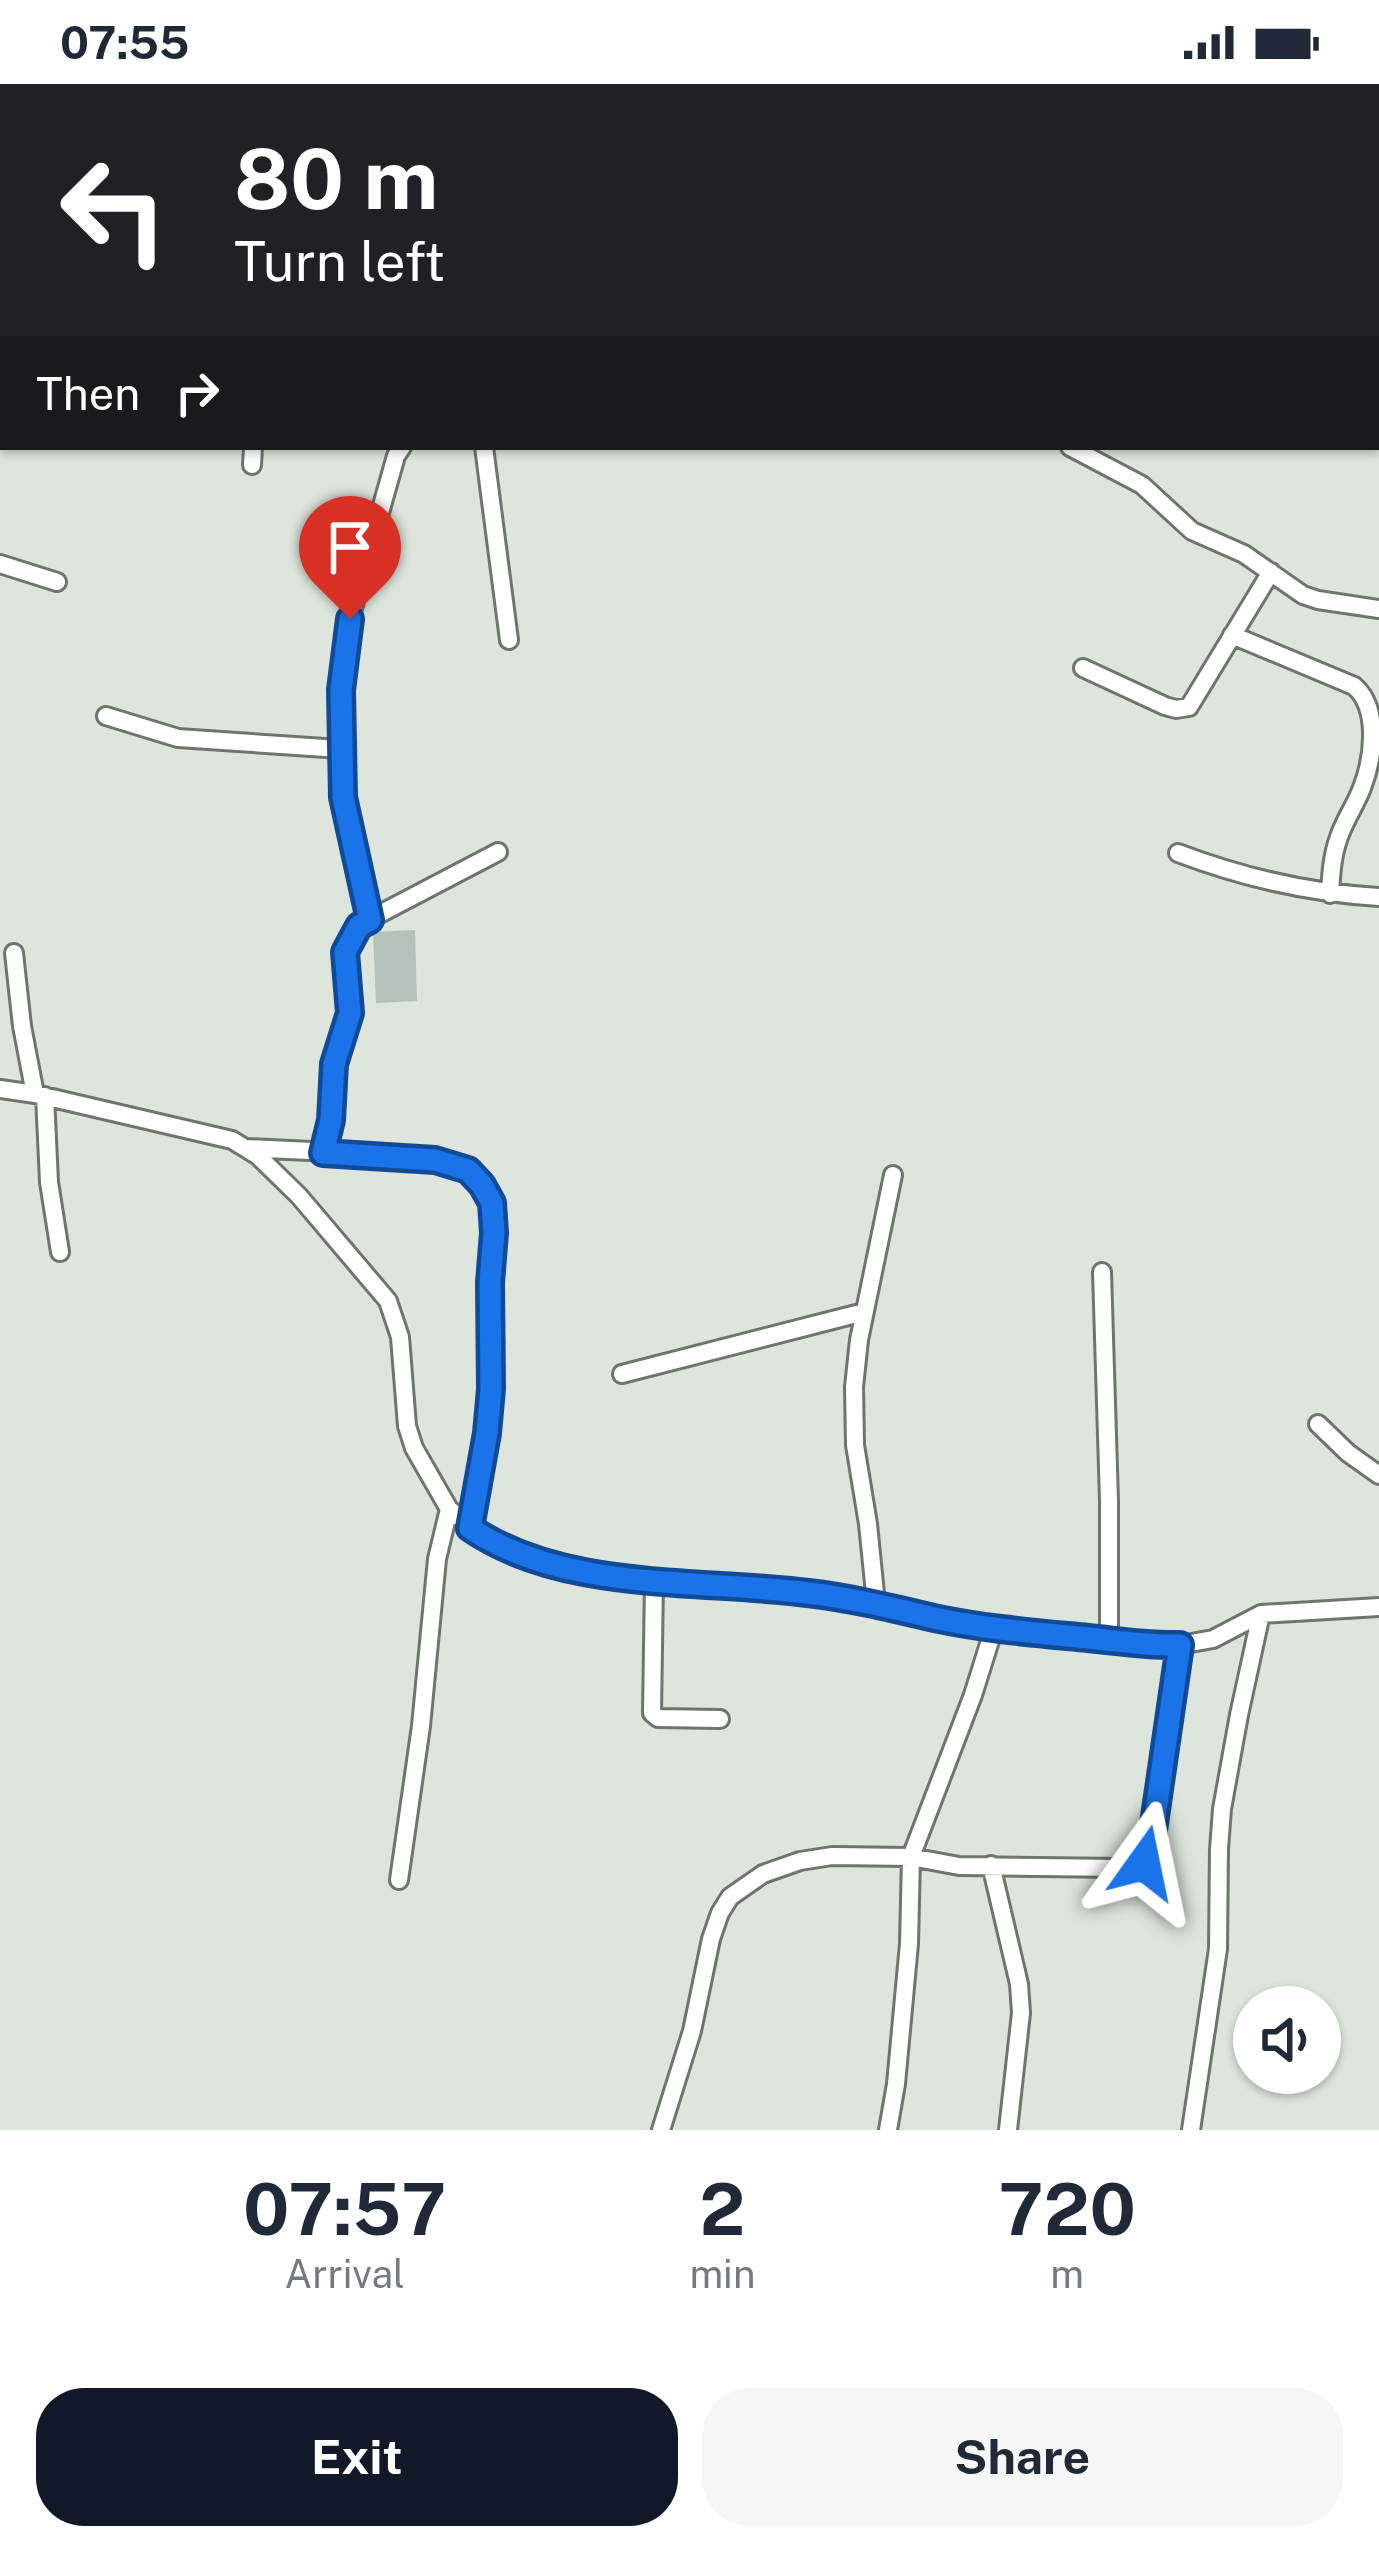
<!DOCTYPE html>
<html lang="en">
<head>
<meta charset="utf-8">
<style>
	body { margin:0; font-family:"Public Sans",sans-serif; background:#f6f6f7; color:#1f2937; height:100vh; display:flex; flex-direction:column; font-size:45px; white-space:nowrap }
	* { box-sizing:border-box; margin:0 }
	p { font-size:39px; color:#747a83 }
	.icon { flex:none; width:66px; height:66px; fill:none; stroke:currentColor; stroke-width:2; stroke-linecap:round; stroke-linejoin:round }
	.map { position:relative; height:2046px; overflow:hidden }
	.details { display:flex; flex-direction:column; background:#fff; flex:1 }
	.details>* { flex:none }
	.banner { position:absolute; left:0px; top:0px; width:1380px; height:366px; box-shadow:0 3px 9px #0004; background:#202124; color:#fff; overflow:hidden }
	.controls { position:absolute; left:1233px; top:1902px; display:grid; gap:24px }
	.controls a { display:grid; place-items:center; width:108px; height:108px; border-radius:50%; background:#fff; box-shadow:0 3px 9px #0004; font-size:60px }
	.pin { position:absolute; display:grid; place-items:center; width:102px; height:102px; color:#fff; margin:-123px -51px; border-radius:50% 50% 50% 0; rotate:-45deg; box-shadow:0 0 12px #0007 }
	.pin .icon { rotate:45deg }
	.me { position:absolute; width:132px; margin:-66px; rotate:12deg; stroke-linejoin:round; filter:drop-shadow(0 0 9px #0008) }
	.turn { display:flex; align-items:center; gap:42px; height:252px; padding:0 36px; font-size:54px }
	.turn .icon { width:156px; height:156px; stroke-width:2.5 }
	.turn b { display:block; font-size:84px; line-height:102px }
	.then { display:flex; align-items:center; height:114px; padding:0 36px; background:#0003; gap:24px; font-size:45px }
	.eta { display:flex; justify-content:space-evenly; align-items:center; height:204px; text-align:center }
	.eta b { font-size:72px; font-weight:700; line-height:84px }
	.action { display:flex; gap:24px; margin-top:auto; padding:24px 36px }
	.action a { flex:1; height:138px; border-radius:48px; background:#111827; color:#fff; font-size:48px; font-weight:700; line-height:138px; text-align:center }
	.action a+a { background:#f6f6f7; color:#1f2937 }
	.status { display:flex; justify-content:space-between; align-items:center; height:84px; padding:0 60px; background:#fff; direction:ltr }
	.status svg { height:33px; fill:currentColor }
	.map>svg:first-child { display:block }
</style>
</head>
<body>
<div class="status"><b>07:55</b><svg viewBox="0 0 49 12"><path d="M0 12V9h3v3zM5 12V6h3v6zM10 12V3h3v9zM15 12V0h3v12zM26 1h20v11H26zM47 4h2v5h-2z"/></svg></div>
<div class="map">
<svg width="1379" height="2046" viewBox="0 0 1379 2046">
	<rect width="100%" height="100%" fill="#dde5dc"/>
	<path fill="#b5c1bb" d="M415 846 417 917 376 919 373 848Z"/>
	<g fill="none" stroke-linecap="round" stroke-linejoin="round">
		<defs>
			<path id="minor" d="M452 0 453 3
				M809 3 810 0
				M484 363 509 556
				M1070 363 1142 401 1192 447 1244 470 1303 511 1318 516 1379 525
				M252 381 253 363
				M0 480 57 498
				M1232 551 1354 602C1379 623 1374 671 1363 701 1357 719 1345 735 1339 753 1332 772 1331 791 1330 810
				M1083 584 1165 622 1176 625 1189 623 1271 488
				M106 632 178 654 340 665
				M1178 769C1244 794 1309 809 1379 813
				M370 835 342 713 341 606 350 535 396 372 402 363
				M14 869 22 942 35 1010
				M0 1005 35 1010 232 1056 258 1072 299 1112 388 1217 400 1253 407 1342 414 1364 449 1425 493 1460 526 1474 563 1484 654 1497 807 1508 876 1519 935 1534 994 1544 1139 1561H1180L1213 1555 1261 1530 1379 1523
				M45 1012 49 1098 60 1168
				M246 1064 376 1070 435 1077 468 1086 482 1101 492 1119 494 1149 490 1198 491 1305 487 1349 470 1444
				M323 1069 331 1036 334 980 349 929 345 868 359 842 370 835 498 768
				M1102 1188 1109 1417V1557
				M622 1290 864 1228
				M1318 1340 1348 1369 1379 1391
				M654 1497 652 1629 658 1634 720 1635
				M876 1519 868 1440 855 1361 854 1303 859 1256 893 1091
				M991 1781 1019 1900 1021 1929 1008 2046
				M399 1796 421 1642 437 1475 449 1425
				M661 2046 692 1947 711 1855 720 1829 730 1813 763 1790 800 1777 832 1772 911 1773 959 1782 1122 1784 1144 1779 1150 1767 1180 1561
				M888 2046 896 2000 909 1860 911 1773 973 1611 994 1544
				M1191 2046 1218 1865 1219 1765 1222 1725 1239 1631 1261 1530"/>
			<path id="tertiary" d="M300 3 309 0
				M0 99 3 98"/>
		</defs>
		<use href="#minor" stroke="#6e756d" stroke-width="22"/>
		<use href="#tertiary" stroke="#6e756d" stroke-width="27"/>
		<use href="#minor" stroke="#fff" stroke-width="16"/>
		<use href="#tertiary" stroke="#fff" stroke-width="21"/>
	</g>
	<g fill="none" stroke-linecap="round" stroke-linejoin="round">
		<defs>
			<path id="route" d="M350 535 341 606 343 713 370 836 359 842 345 868 350 929 334 980 331 1036 323 1069 435 1076 468 1086 482 1101 492 1119 494 1149 490 1198 491 1305 487 1349 470 1444C563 1508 699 1495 808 1509 851 1514 892 1524 934 1534 985 1545 1037 1549 1088 1554 1119 1557 1148 1562 1180 1561L1150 1767 1144 1779"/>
		</defs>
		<use href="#route" stroke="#114b97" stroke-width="30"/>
		<use href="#route" stroke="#1a73e8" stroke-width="21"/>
	</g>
</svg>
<div class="controls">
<a><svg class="icon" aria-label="sound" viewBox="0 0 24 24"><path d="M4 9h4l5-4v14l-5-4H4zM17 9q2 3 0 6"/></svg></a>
</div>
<div class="pin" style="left:350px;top:535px;background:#d93025"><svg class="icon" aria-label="arrive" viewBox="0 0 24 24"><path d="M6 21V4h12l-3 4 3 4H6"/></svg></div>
<svg class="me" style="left:1144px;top:1779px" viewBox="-20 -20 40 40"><path d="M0-17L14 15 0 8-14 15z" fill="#1a73e8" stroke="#fff" stroke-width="4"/></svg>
<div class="banner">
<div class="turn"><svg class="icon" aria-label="left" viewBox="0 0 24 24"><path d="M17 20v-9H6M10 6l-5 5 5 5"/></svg><div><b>80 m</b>Turn left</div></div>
<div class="then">Then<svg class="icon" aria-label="right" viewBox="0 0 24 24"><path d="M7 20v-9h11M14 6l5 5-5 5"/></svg></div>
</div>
</div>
<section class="details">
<div class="eta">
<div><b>07:57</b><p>Arrival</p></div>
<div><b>2</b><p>min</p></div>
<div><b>720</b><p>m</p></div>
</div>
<div class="action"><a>Exit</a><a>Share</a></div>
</section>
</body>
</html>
